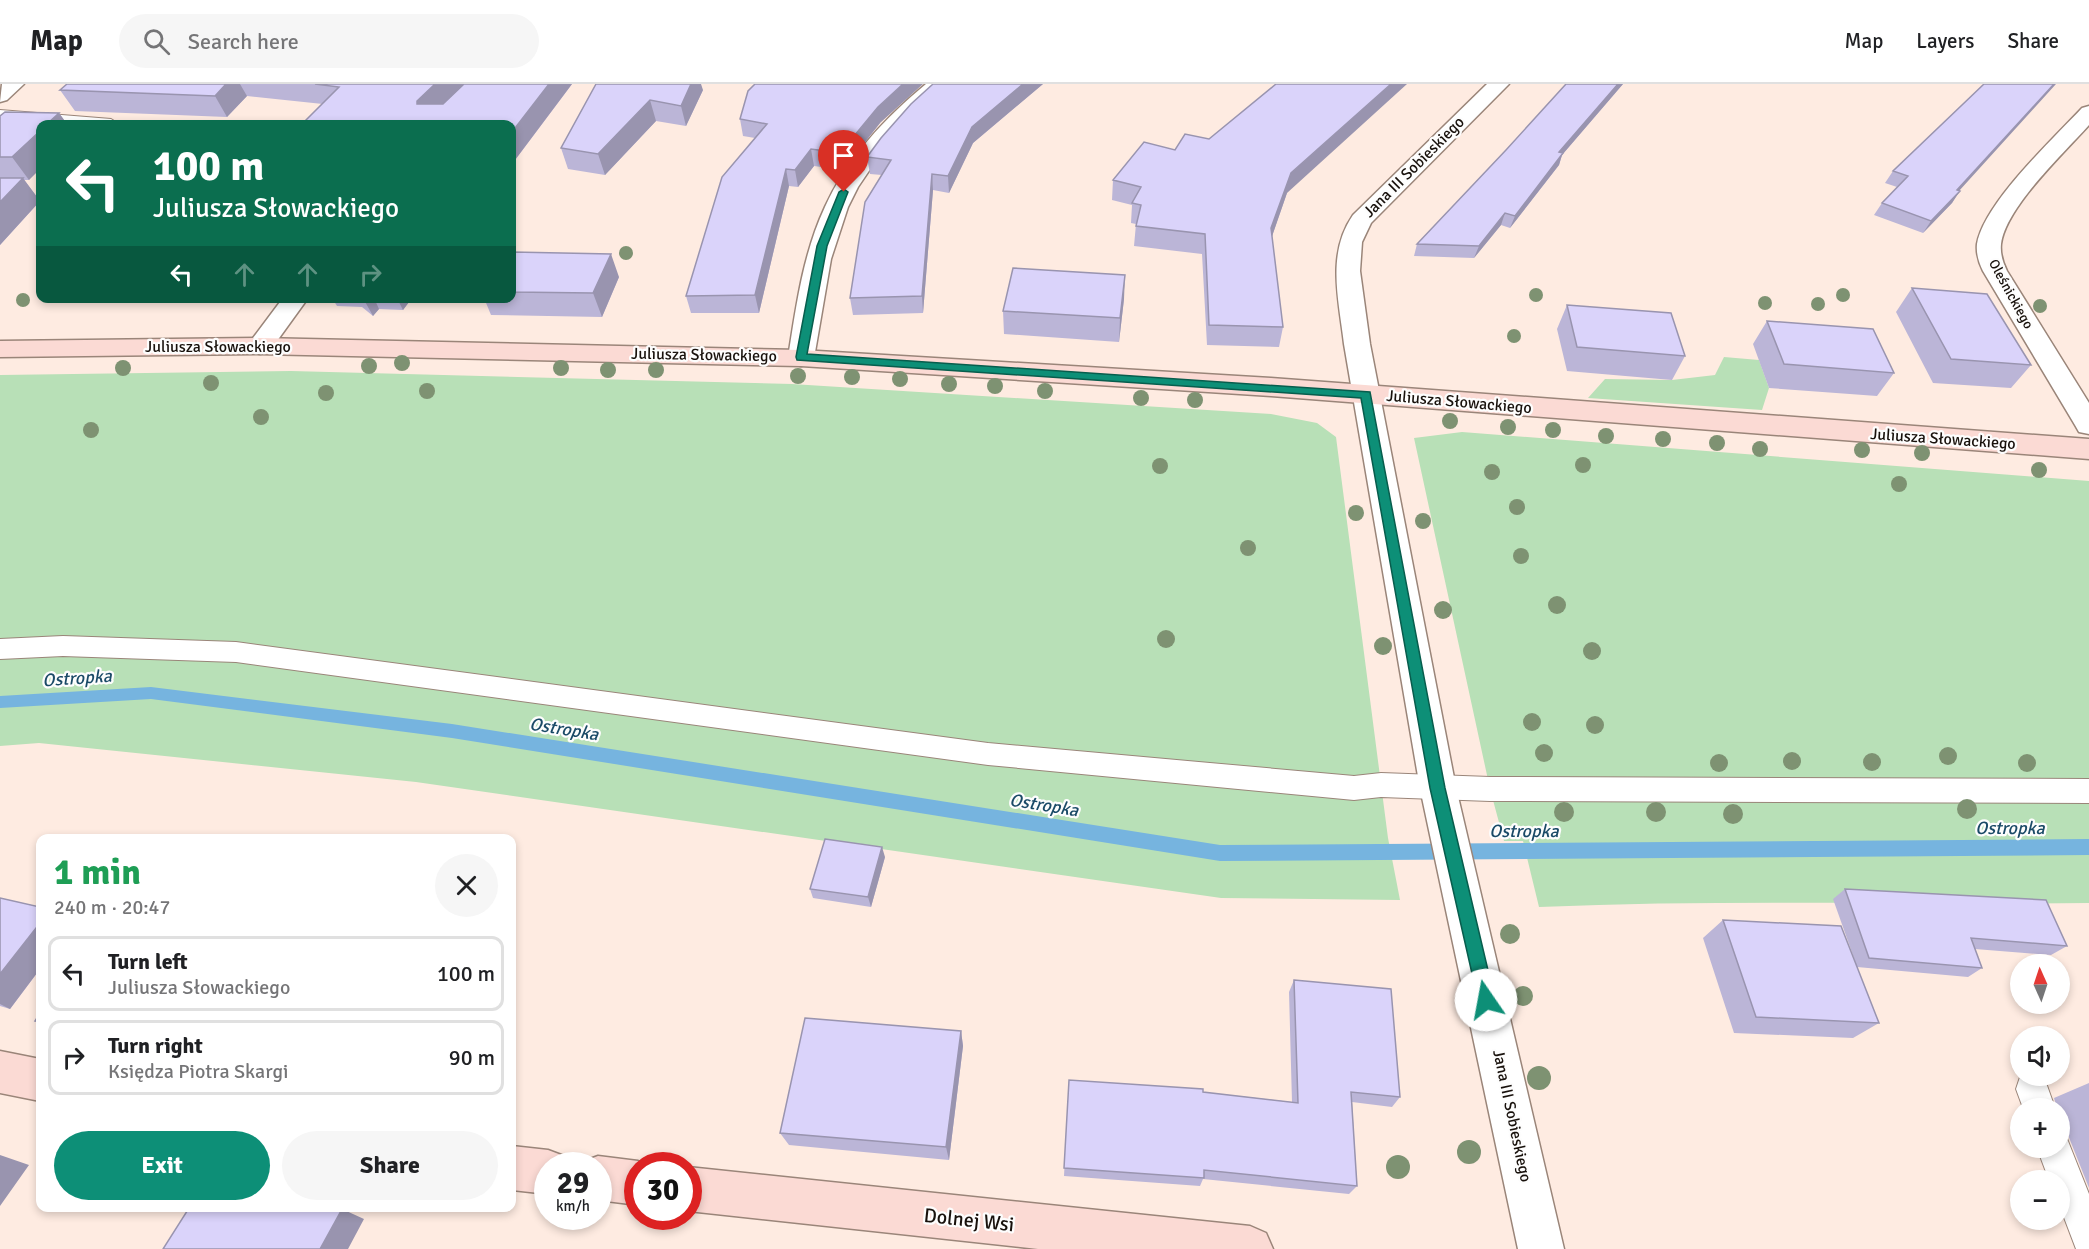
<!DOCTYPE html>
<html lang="en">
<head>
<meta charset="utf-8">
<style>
	body { margin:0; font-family:Signika,sans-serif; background:#f6f6f6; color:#202124; height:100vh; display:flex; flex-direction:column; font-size:22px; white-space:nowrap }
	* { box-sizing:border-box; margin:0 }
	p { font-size:20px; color:#757577 }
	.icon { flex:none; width:33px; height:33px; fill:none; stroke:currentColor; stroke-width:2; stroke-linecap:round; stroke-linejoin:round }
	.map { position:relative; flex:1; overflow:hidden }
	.drawer { position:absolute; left:36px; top:750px; width:480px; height:378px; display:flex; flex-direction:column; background:#fff; border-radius:12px; box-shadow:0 3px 9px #0003 }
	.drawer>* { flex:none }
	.top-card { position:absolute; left:36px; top:36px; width:480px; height:183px; border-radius:12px; box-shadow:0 3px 9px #0003; background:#0b6e4f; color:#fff; overflow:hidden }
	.needle { width:39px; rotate:357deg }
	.fabs { position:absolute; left:2010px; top:870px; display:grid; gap:12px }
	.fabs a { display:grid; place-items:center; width:60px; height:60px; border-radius:50%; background:#fff; box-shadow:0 3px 9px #0003; font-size:30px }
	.speed { position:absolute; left:534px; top:1068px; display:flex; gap:12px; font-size:30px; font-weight:700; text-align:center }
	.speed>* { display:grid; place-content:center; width:78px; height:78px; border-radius:50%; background:#fff; box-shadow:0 3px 9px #0003; line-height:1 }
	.speed small { font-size:15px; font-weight:400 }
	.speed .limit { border:9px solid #d22; background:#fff; color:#111 }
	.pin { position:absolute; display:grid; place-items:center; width:51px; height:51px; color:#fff; margin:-62px -26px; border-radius:50% 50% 50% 0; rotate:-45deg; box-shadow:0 0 6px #0007 }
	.pin .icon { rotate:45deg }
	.me { position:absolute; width:66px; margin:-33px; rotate:348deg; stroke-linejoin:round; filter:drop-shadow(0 0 4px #0008) }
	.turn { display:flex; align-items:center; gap:21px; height:126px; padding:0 18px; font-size:27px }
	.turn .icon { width:78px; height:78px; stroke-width:2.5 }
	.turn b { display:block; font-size:42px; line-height:51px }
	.lanes { display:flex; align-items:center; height:57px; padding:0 18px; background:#0003; justify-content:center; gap:30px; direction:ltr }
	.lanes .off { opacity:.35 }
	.round { display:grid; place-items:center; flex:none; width:63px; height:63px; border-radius:32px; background:#f6f6f6 }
	.overview { display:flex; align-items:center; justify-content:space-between; height:102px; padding:0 18px }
	h1 { font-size:36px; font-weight:700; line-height:45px; color:#1e9e55 }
	.action { display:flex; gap:12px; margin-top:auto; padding:12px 18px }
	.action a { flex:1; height:69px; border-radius:36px; background:#0d8f77; color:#fff; font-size:24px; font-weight:700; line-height:69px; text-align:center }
	.action a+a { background:#f6f6f6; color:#202124 }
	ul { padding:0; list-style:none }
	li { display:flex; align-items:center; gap:18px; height:75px; margin:0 12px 9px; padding:0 6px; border:3px solid #e0e0e0; border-radius:12px }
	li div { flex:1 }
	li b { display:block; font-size:22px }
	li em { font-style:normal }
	header { display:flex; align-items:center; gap:36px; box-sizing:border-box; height:84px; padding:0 30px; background:#fff; border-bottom:2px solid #e0e0e0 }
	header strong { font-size:28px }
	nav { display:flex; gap:33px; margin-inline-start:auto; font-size:21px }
	.search { width:420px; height:54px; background:#f6f6f6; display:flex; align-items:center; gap:15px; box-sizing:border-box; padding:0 21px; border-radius:33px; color:#757577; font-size:22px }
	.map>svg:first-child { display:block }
</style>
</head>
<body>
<header>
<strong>Map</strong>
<div class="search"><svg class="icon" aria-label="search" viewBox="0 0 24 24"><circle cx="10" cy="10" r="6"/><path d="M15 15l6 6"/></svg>Search here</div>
<nav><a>Map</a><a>Layers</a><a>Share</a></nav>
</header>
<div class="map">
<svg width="2089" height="1165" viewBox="0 0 2089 1165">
	<rect width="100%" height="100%" fill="#feebe1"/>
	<path fill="#b8e0b7" d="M1724 273 1759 276 1769 304 1762 326 1588 314 1605 295 1672 296 1715 291Z
		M291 287 792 300 1271 330 1317 339 1336 353 1388 754 1400 816 1221 814 416 698 39 659 0 662V291Z
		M1462 348 2089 397V819C1906 821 1722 815 1539 823L1523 757H1504L1490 705 1414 354Z"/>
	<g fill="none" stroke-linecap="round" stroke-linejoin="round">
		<path fill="#76b4df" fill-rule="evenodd" d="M151 603 452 640 1220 761 2089 755V771L1220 777 452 654 151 615 0 624V612Z"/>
		<defs>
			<path id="lane" d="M0 26 111 35 119 40H57L0 36Z
				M63 552 236 558 988 659 1354 692 1381 689 1490 693 2089 695V719L1490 717 1381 713 1354 716 988 681 236 578 63 572 0 575V555Z
				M2025 992 2044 993 2055 1024H2023L2016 1005 2020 993Z
				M2060 1049 2066 1052 2089 1110V1165H2076L2060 1123V1096H2049L2037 1064H2060Z"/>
			<path id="street" d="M2 0H24L7 16 0 18Z
				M926 0H948L911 35 881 69 858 103 848 123 831 175 814 274 810 280 801 282 792 280 788 274C796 223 803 170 825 123 847 74 885 34 926 0Z
				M1487 0H1509L1371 139 1362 158 1360 187 1370 260 1456 704 1564 1165H1518L1420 704 1344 260C1339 216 1326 170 1353 131Z
				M2089 22V41C2064 69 2006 123 2001 160 2000 170 2003 179 2007 187L2089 319V350L2079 348 2075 341 1983 187C1979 179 1976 170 1977 160 1984 119 2053 55 2082 24Z
				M283 214H308L269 268 260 270 251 268 247 262Z"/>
			<path id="secondary" d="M260 254 801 266 1271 294 2089 355V375L1271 312 801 282 260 270 0 273V257Z
				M0 967 40 975V1017L0 1009Z
				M512 1062 548 1066 564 1072 567 1082H548V1110L512 1106Z
				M598 1072 638 1077 649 1082H638V1121L598 1116V1082H581L582 1078Z
				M688 1083 1250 1142 1266 1149 1273 1165H1038L688 1127Z"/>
		</defs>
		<use href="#lane" stroke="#9a8579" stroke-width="2"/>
		<use href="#street" stroke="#9a8579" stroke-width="3"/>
		<use href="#secondary" stroke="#9a8579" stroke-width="3"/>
		<use href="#lane" fill="#fff" fill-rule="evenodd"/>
		<use href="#street" fill="#fff" fill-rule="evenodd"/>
		<use href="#secondary" fill="#fbdad4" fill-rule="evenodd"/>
	</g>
	<g fill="#7e9272">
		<circle cx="626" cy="169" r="7"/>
		<circle cx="1536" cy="211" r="7"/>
		<circle cx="1843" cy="211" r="7"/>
		<circle cx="23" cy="216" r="7"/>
		<circle cx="1765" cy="219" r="7"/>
		<circle cx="1818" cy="220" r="7"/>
		<circle cx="2040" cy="222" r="7"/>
		<circle cx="1514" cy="252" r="7"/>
		<circle cx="402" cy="279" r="8"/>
		<circle cx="369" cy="282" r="8"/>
		<circle cx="123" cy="284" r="8"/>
		<circle cx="561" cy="284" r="8"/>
		<circle cx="608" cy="286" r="8"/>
		<circle cx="656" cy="286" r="8"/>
		<circle cx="798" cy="292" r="8"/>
		<circle cx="852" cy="293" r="8"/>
		<circle cx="900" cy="295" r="8"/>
		<circle cx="211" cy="299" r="8"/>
		<circle cx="949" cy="300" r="8"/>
		<circle cx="995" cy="302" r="8"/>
		<circle cx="427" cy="307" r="8"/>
		<circle cx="1045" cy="307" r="8"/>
		<circle cx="326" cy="309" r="8"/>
		<circle cx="1141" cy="314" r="8"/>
		<circle cx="1195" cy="316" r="8"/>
		<circle cx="261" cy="333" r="8"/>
		<circle cx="1450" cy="337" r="8"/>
		<circle cx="1508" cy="343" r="8"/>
		<circle cx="91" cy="346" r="8"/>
		<circle cx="1553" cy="346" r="8"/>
		<circle cx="1606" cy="352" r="8"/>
		<circle cx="1663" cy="355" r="8"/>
		<circle cx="1717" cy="359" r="8"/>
		<circle cx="1760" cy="365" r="8"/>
		<circle cx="1862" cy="366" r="8"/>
		<circle cx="1922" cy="369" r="8"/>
		<circle cx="1583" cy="381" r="8"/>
		<circle cx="1160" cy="382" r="8"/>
		<circle cx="2039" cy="386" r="8"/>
		<circle cx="1492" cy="388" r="8"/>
		<circle cx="1899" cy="400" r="8"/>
		<circle cx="1517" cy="423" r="8"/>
		<circle cx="1356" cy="429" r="8"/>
		<circle cx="1423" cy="437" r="8"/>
		<circle cx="1248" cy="464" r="8"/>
		<circle cx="1521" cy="472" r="8"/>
		<circle cx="1557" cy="521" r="9"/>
		<circle cx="1443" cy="526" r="9"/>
		<circle cx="1166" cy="555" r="9"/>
		<circle cx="1383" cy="562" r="9"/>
		<circle cx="1592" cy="567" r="9"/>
		<circle cx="1532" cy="638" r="9"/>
		<circle cx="1595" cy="641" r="9"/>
		<circle cx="1544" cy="669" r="9"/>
		<circle cx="1948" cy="672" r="9"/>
		<circle cx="1792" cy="677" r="9"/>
		<circle cx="1872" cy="678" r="9"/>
		<circle cx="1719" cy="679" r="9"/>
		<circle cx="2027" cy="679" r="9"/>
		<circle cx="1967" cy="725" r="10"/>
		<circle cx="1564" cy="728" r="10"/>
		<circle cx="1656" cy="728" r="10"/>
		<circle cx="1733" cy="730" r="10"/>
		<circle cx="1510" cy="850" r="10"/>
		<circle cx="1523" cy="912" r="10"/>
		<circle cx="1539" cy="994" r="12"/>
		<circle cx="1469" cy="1068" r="12"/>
		<circle cx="1398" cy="1083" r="12"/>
	</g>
	<path fill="#bbb5d7" d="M67 0H572L515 76H512V40L247 12 227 33 75 27 60 6Z
		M596 0 703 6 686 42 656 37 605 91 568 85 561 64Z
		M933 0H1043L973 59 949 109 933 106 923 229 853 231 850 214 882 91 870 90 867 73Z
		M1566 0H1623L1562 71 1559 81 1510 144 1501 141 1474 174 1414 172 1417 160 1506 66Z
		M59 29 67 40H40L29 96H24L40 117 0 161V32Z
		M740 35 880 39 843 86 814 82 798 103 789 102 759 229H691L686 212 755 54 743 52Z
		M1893 87 1959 107 1952 119 1923 149 1874 131 1882 119 1897 103 1885 99Z
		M1113 96 1287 109 1272 152 1283 243 1279 263 1207 261 1202 170 1134 162 1136 140 1131 139 1132 121 1112 116Z
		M512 168 619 193 602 233 491 231 484 214H512Z
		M1912 204 2031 281 2011 304 1933 299 1896 228Z
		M332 214H412L403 226 379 225 373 232 362 223 337 222Z
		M1124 215 1119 258 1004 250 1003 227Z
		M1567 221 1685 272 1672 296 1567 287 1557 245Z
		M1767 237 1894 289 1877 312 1769 304 1753 260Z
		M885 773 871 823 813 814 810 805Z
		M1845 805 2067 862 2051 871 1975 865 1982 884 1968 893 1857 883 1879 939 1853 954 1734 949 1703 854 1723 836 1855 877 1833 815Z
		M0 814 40 823V885L10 925 0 922Z
		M1294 896 1400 1013 1392 1023 1352 1018 1357 1102 1349 1110 1203 1095 1200 1102 1064 1092 1069 996 1203 1008 1292 1018 1289 908Z
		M961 947 963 962 949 1076 789 1061 780 1049Z
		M2089 999V1104L2068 1051 2060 1047V1024H2056H2057L2054 1014Z"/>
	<path fill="#9994af" d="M226 0H240L247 12 227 33 215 12Z
		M435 0H466L426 38 417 20V17Z
		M549 0H572L515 76 512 68V48Z
		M691 0H701L703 6 686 42 681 22Z
		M903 0H923L880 39 843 86 840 69 878 23Z
		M1023 0H1043L973 59 949 109 948 92 972 43Z
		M1391 0H1407L1287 109 1268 164 1271 144 1291 89Z
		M1618 0H1623L1562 71 1559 81 1510 144 1515 132 1559 68Z
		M2054 0H2056L1949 118 1957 106Z
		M650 16 656 37 605 91 598 70Z
		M59 29 67 40H47Z
		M40 47V85L29 96 12 73Z
		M811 65 814 82 798 103 795 86Z
		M786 85 789 102 759 229 755 211Z
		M932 90 933 106 923 229 922 212Z
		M23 94 40 117 0 161V118Z
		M1960 107 1952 119 1923 149 1931 137Z
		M1505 129 1501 141 1474 174 1479 162Z
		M611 170 619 193 602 233 593 209Z
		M1125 191 1124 215 1119 258 1120 234Z
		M363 214H374L379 225 373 232Z
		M397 214H412L403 226Z
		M882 763 885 773 871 823 868 813Z
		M40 839V885L10 925 0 920V890Z
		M961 947 963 962 949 1076 946 1063Z
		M0 1071 29 1081 0 1122Z
		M342 1125 364 1135 348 1165H320Z"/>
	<path fill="#dad3fa" stroke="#9994af" stroke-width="1.5" d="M67 0H226L215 12 60 6Z
		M315 0H435L417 17V20H443L464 0H549L512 48V40H302L339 3Z
		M596 0H691L681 22 650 16 598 70 561 64Z
		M755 0H903L878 23 840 69 811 65 795 86 786 85 755 211 686 212 722 93 767 40 740 35 748 7Z
		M933 0H1023L972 43 948 92 932 90 922 212 850 214 865 118 891 76 867 73 881 54 911 20Z
		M1276 0H1391L1291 89 1271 144 1283 243 1209 241 1205 150 1136 142 1141 121 1132 119 1141 103 1113 96 1144 58 1175 66 1185 50 1209 55Z
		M1566 0H1618L1559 68 1563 69 1515 132 1505 129 1479 162 1417 160 1506 66Z
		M1984 0H2054L1957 106 1960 107 1931 137 1882 119 1908 92 1893 87Z
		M5 28 59 29 47 40H40V47L12 73H0V32Z
		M0 94H23L0 118Z
		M512 168 611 170 593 209 512 208Z
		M1013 184 1125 191 1120 234 1003 227Z
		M1912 204 1987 210 2031 281 1951 275Z
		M1567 221 1671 229 1685 272 1577 263Z
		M1767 237 1873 245 1894 289 1784 280Z
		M825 755 882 763 868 813 810 805Z
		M1845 805 2046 816 2067 862 1971 854 1982 884 1869 874Z
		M0 814 40 823V839L0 890Z
		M1723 836 1841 842 1879 939 1756 933Z
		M1294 896 1391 905 1400 1013 1351 1008 1357 1102 1204 1086V1094L1064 1084 1069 996 1203 1005V1008L1298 1019Z
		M40 929V938L35 937Z
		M805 934 961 947 946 1063 780 1049Z
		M189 1124H337L342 1125 320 1165H163Z"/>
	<path fill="#0d8f77" stroke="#085d4d" stroke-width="1.5" d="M844 105 848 108 827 162 807 270 1370 308 1445 704 1495 916 1492 922 1486 925 1480 922 1478 916 1430 704 1361 314 797 276 796 273 817 162 839 108Z"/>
	<g text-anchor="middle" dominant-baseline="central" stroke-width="4.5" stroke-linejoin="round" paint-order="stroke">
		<g font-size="14" fill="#18110c" stroke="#fdfdfd">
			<text transform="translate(2011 210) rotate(61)">Oleśnickiego</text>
		</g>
		<g font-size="16" fill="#18110c" stroke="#fdfdfd">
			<text transform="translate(1414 83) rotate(-45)">Jana III Sobieskiego</text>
			<text x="218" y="263">Juliusza Słowackiego</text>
			<text transform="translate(704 271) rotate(1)">Juliusza Słowackiego</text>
			<text transform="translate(1459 318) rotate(5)">Juliusza Słowackiego</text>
			<text transform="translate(1943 355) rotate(4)">Juliusza Słowackiego</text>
			<text transform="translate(1512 1032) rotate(78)">Jana III Sobieskiego</text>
		</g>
		<g font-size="18" font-style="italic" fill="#1a4a67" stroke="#fdfdfd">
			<text transform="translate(77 594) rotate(-4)">Ostropka</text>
			<text transform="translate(564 645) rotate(9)">Ostropka</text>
			<text transform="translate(1044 721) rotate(9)">Ostropka</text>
			<text x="2010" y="744">Ostropka</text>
			<text x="1524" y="747">Ostropka</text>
		</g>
		<g font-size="20" fill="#18110c" stroke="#fdfdfd">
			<text transform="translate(969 1136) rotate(6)">Dolnej Wsi</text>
		</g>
	</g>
</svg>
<div class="fabs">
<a><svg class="needle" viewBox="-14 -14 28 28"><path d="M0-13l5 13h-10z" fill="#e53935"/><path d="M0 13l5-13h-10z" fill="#757577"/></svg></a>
<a><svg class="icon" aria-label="sound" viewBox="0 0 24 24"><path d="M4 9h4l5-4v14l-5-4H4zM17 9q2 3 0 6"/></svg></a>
<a>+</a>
<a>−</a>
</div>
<div class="speed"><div>29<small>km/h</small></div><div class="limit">30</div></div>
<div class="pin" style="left:844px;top:108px;background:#d93025"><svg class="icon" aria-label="arrive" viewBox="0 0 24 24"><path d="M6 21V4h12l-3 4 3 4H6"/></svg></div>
<svg class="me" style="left:1486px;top:916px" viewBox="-20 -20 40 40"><circle r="19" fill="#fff"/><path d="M0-13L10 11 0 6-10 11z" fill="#0d8f77"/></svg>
<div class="top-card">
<div class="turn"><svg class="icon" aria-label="left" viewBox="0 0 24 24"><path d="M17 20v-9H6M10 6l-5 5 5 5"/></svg><div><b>100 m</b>Juliusza Słowackiego</div></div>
<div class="lanes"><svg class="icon" aria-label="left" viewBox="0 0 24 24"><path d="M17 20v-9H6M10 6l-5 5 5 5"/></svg><svg class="icon off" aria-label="ahead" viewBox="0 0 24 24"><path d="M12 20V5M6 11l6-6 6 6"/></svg><svg class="icon off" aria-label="ahead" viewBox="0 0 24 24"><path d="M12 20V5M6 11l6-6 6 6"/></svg><svg class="icon off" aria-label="right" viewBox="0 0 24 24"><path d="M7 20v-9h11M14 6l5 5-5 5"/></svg></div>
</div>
<section class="drawer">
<div class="overview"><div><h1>1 min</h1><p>240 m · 20:47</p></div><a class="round"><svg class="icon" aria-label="close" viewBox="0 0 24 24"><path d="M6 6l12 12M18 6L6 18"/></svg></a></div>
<ul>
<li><svg class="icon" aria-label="left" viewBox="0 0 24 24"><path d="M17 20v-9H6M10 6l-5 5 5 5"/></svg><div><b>Turn left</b><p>Juliusza Słowackiego</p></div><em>100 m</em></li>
<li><svg class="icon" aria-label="right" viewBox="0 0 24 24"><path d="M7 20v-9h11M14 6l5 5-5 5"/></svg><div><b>Turn right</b><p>Księdza Piotra Skargi</p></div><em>90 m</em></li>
</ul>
<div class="action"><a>Exit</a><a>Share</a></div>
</section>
</div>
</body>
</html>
